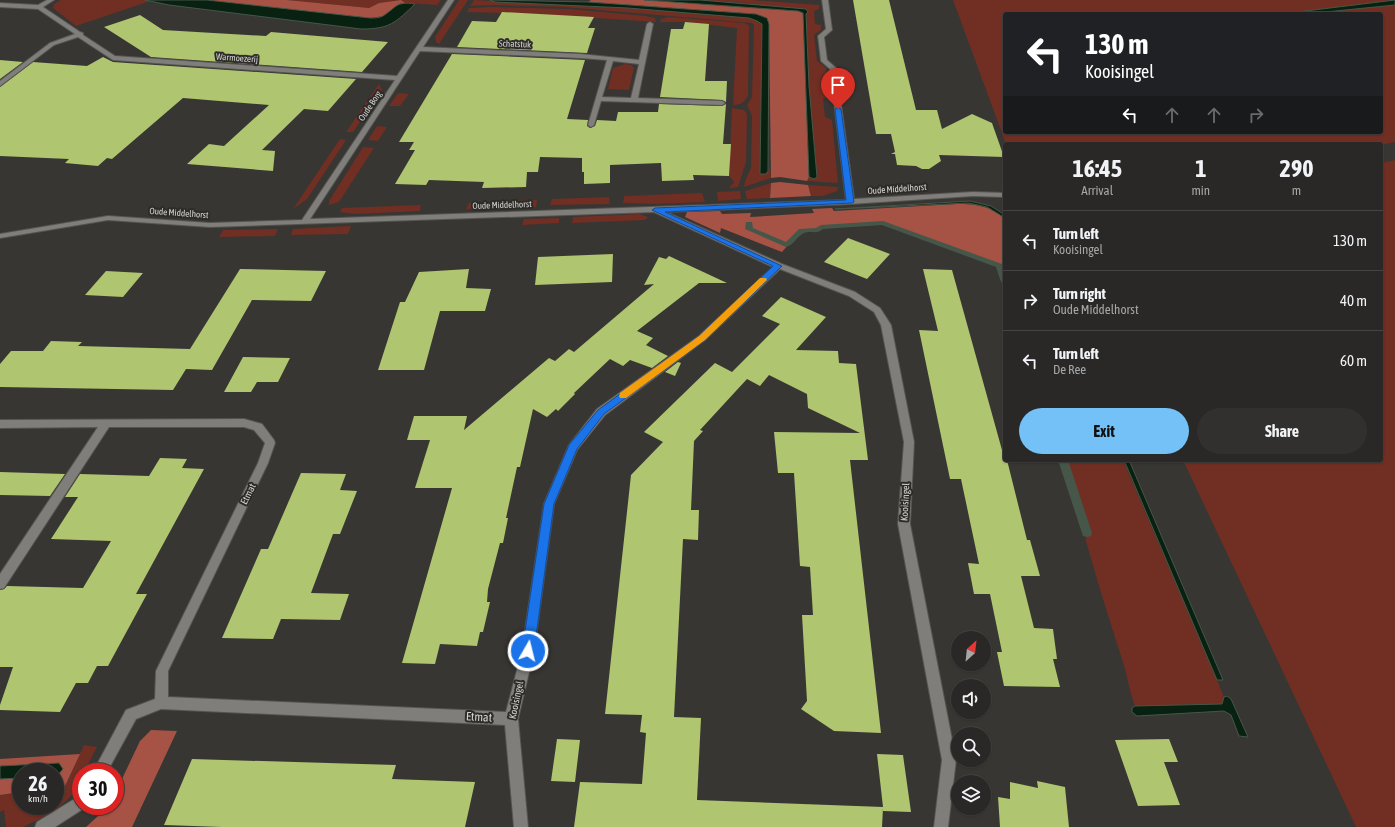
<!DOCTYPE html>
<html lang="en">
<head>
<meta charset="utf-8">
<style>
	body { margin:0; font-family:"Asap Condensed",sans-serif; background:#31302e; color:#f1f3f6; height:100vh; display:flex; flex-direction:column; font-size:15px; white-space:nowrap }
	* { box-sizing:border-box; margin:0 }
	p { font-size:13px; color:#a5a6a7 }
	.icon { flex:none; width:22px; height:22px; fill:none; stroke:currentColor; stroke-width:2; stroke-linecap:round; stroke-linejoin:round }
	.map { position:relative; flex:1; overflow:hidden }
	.details { position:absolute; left:1003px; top:142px; width:380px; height:320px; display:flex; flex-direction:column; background:#292826; border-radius:4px; box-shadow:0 1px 3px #0004,0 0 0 1px #454443 }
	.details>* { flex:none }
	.guide { position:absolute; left:1003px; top:12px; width:380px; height:122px; border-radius:4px; box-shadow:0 1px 3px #0004,0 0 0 1px #454443; background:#202124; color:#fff; overflow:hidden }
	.needle { width:26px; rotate:27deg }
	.tools { position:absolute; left:951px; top:631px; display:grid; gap:8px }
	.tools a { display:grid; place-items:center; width:40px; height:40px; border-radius:50%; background:#292826; box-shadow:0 1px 3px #0004,0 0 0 1px #454443; font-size:20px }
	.speed { position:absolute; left:12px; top:763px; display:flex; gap:8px; font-size:20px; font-weight:700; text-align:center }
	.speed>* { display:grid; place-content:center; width:52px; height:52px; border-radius:50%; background:#292826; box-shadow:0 1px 3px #0004,0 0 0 1px #454443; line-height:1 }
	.speed small { font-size:10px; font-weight:400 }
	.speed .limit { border:6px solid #d22; background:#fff; color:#111 }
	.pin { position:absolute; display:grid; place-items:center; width:34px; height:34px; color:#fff; margin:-41px -17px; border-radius:50% 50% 50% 0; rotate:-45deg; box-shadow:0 0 4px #0007 }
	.pin .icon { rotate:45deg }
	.me { position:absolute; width:44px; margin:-22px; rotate:8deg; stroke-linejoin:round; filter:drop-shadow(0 0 3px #0008) }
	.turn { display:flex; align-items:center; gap:14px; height:84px; padding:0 16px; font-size:18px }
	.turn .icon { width:52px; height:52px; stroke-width:2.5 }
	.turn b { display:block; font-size:28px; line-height:34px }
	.lanes { display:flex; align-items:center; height:38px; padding:0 16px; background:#0003; justify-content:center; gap:20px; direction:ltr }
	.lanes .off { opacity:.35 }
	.eta { display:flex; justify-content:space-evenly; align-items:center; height:68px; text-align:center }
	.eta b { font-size:24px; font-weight:700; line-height:28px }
	.primary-button { display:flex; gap:8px; margin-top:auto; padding:8px 16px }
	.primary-button a { flex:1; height:46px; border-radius:24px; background:#73c1f6; color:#111; font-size:16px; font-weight:700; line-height:46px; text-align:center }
	.primary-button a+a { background:#31302e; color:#f1f3f6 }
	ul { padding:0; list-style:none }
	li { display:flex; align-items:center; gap:12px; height:60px; padding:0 16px; border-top:1px solid #454443 }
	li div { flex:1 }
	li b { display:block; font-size:15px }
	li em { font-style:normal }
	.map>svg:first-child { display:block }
</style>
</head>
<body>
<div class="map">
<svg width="1395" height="827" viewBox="0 0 1395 827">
	<rect width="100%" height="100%" fill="#373633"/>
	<path fill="#712e23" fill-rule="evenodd" d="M61 0H145L150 1 76 26 53 8 54 4Z
		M287 0H441L437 5 405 3 401 0 379 3 369 8Z
		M459 0H468L439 44 436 42 435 37Z
		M474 0 628 8 749 18 757 21 762 24 760 174H766L770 168 771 178 744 187 745 181 751 168 752 116 747 105 752 97 754 25 752 23 564 7 492 5 470 6Z
		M700 0H752L819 5V9L814 11 815 24 821 25V30L814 35 817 61 826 68 828 96 823 99 825 117 832 120 838 183 807 181 809 177 814 178 817 177 809 86 806 14 747 3Z
		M953 0H1395V142L1381 145 1006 144ZM1005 14H1381V132H1005Z
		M489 7 569 9 646 16 655 18 656 22 535 14 467 12 469 8Z
		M668 17 744 23 749 25 748 96C743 103 741 105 733 105L737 28 685 22H660L661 19Z
		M625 64 631 65 634 68 629 90 608 89 613 68Z
		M379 84 382 90 353 132H346Z
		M398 93 409 94 400 106H389Z
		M732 108 744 110 747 114 746 162 738 187 729 188 734 182 729 176Z
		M377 126 387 127 378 141 368 140Z
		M340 139 346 140 307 199 293 209Z
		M363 147 374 148 339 202 329 205V201Z
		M1395 160V827H1356L1183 460H1381V163Z
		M771 183 770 198 747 199 745 191Z
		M808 185 838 187 837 191 823 196H811Z
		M740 191 741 199 718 201 717 192Z
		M702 193 705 202 656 204 623 203 624 196Z
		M609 197 610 204 550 205 552 199Z
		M537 200 536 207 466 209 469 203Z
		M421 205 420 211 355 214 340 212 342 208Z
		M640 214 648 217 645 220 572 223 573 217Z
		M559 218V223L522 225 524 219Z
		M351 226 348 234 291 235 293 229Z
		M278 229 275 236 219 237 223 230Z
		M1065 460H1123L1224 697 1222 704 1135 706C1129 690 1127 674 1122 659 1109 620 1097 580 1086 541V535L1089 534Z
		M84 745 97 747 84 772H81V778L72 795 54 812 23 827H6L4 810 0 812V795L21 792V806H55V788L65 786Z"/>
	<path fill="#a65345" d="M207 0H287L369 8 379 3 401 0 405 3 399 4 384 16 370 18Z
		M591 0H644L798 11 803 13 809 177 807 181 780 177 771 178 769 24 767 18 756 14 588 2Z
		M780 182 808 185 811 196 770 198 771 183Z
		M957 204C976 204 991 206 1005 219V277L1000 266 884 222 820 226 816 229 801 230 782 252 721 228 720 233 685 217 687 212 720 211 722 214 751 213 750 217 814 213 812 209 832 208 834 211Z
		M151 730 177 731 132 827H86L109 806H115V794L121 781 140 741Z
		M80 754 65 786 55 788V772H21V792L0 795V759Z"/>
	<path fill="#092110" stroke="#46574a" d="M145 0H207L370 18C374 18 380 18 383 16 397 7 396 1 415 4 395 23 390 29 361 29L169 5Z
		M490 0 588 2 756 14 767 18 769 24 768 171 766 174H760L762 24 757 21 749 18 628 8 495 2Z
		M644 0H700L806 9 808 12 806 14 809 86 817 177 814 179 809 177 803 13 798 11Z
		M1395 0V5L1305 14H1281Z
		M970 201 991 206 1005 215V218L987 207 969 203 835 209Z
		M1124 460H1129L1223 680H1217Z
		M1227 696 1231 699 1248 737 1239 736 1231 715 1224 711 1137 716 1132 712V708L1135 706 1222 704 1224 697Z
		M59 763 63 769 57 776H55V772H21V778L0 779V766Z"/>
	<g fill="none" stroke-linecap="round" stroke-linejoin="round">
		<path fill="#46574a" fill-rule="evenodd" d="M883 221 1002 264 1005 272V284L1001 282 996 267 882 225 823 229C817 235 811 230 804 233 797 236 794 245 786 247L745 229 746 222H752L753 228 786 242 799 229 816 228 821 225Z
			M1058 460H1068L1092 533 1091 536 1087 537 1083 536 1082 533Z"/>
	</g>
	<path fill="#afc570" d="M853 0H889L916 110H937L942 129 972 114 992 123 1004 157 939 155 941 161 929 169H922L916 166 897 165 895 154H891L895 152 891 134H876Z
		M502 12 594 17 588 28H595L587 53 457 47 472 21 496 22Z
		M140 15 163 30 266 36 271 32 388 42 362 72 151 57 104 27Z
		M685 22 709 24 705 81H727L726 102 722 100 660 97 671 29H683Z
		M452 54 585 60 567 119 588 120 587 126 590 128 595 126 597 120 616 121 618 112H658L659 104 722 106 726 104 723 144H731L729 176 693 175 694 180 662 181 661 163 610 165V183L584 184V172H582V158L540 157 538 172H527L526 187 482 188 484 182 429 180 426 185 395 184 415 150H409L414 142H399Z
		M103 57 113 62 356 79 328 111 304 109 262 150 275 151 273 171 187 164 209 144 224 146 269 105 183 98 112 159 107 158 98 166 65 163 69 159 0 156V87L33 62 87 66Z
		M0 60 23 62 0 79Z
		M848 238 890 254 867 279 824 262Z
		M613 254 612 282 535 285 538 257Z
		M669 256 727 283H699L637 331 653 338 646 345 668 356 652 368 630 360 623 366 610 359 574 393 575 394 558 411 556 409 547 417 533 409 520 467H517L506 518H508L503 543H500L488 589 487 602H490L483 632H480L477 646 440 644 435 664 402 663 452 488H415L430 440H407L414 416H467L464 430 549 358 555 361 569 349 574 352 654 284 644 285 659 257 666 259Z
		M240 269 326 271 311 301 252 300 212 370 186 369 173 390 0 387V364L11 351H43L51 341 82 342 78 346 190 349Z
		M469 269 466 288 491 289 485 311H440L424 370H378L400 302H405L419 272Z
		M923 269 952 270 1002 450H1005V460H1007L1027 540H1030L1040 576H1021L1034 628 1053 629 1057 659H1053L1060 687 1004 686 997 652H1002L990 594H974L968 563 979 564 961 479H950L919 330 938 331Z
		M106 271 143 273 123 297 85 295Z
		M781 297 826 317 796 350 838 351 839 363 856 364 868 460H850L881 733 834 731 801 709 807 701 802 615H813L810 567 800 566 794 473H778L774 432 860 433 808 408 807 394 769 375 760 386 747 379 700 430 703 431 694 441 691 510H699L698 540 683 539 674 717 701 718 697 800 883 807 877 754 903 755 911 812 883 811V808L882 827H574L580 782 642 784 646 733 640 732 642 715 605 714 631 475 663 442 644 432 715 363 732 372 780 324 762 316Z
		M243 357 290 358 278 382H257L251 392H224Z
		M678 362 681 363 675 376 665 372Z
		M160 458 187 459 182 468 204 469 136 594H147L108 666H97L88 683H76L60 712 0 710V705L13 667H0V590L4 589 7 586 83 588 111 541 51 539 78 497H65L80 474 149 476Z
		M0 472 65 474 50 496 0 495Z
		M301 473 346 474 340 490 357 491 340 534H333L311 593 349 594 340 620 281 619 273 639 222 638 261 549H268Z
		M557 739 580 740 575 782 551 781Z
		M1169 739 1178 762H1164L1180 805 1138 806 1115 740Z
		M192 759 396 765 392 779 475 782 465 827H222L164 825Z
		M1037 781 1065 787 1069 827H1000L998 797 1010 799V782L1038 788Z"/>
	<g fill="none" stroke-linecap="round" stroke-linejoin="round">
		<defs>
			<path id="street" d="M47 0H54L43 7 80 32 83 33V35L115 56 397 76 448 0H454L423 47 580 54 639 60 647 24 650 22 653 24 638 98 722 101 725 103 722 105 601 101 594 125 591 127 588 125 607 60 580 58 420 51 310 219 846 200 830 69 821 61 818 36 826 29 822 0H828L832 30 824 37 827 60 836 68 854 199 973 192 1005 193V197L973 196 850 204 666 212 782 264 855 292 880 308 891 325 914 442 910 524 956 760 948 827H934L942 760 898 524 904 442 881 325 874 312 849 296 780 269 705 340 605 415 577 450 554 504 534 651 518 719 528 827H514L505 725 161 709 136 719 107 772H93L126 710 155 699 156 671 258 463 265 443 254 430 244 427H109L4 588 0 589V574L98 427 0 428V420L244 419 262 424 274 440 275 443 268 463 168 671V697L506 712 522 651 544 504 569 445 597 409 699 336 773 267 654 212 210 227 108 220 0 238V234L108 216 210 223 302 220 395 80 113 60 78 37 54 45 0 86V81L50 43 75 34 38 9 0 7V3L38 5ZM613 61 639 64 631 98 602 97Z
				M81 795V806L86 807 55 827H35L37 822Z"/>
		</defs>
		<use href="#street" stroke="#555451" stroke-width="2"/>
		<use href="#street" fill="#807e7a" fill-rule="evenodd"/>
	</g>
	<path fill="#1a73e8" stroke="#114b97" d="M838 107 841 109 854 202 852 203 665 212 782 266 705 340 604 414 577 449 554 504 534 651 532 654 528 656 524 654 522 651 544 504 569 445 598 410 699 336 773 266 652 210 655 208 846 200 835 109Z"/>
	<path fill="#f59e0b" d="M760 278H766L767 280 705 340 626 398H620L619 396 620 393 699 336Z"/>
	<g text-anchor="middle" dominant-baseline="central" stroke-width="4" stroke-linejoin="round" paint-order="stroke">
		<g font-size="9" fill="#d5d4d2" stroke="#2d2c29">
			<text transform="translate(515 44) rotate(2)">Schatstuk</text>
			<text transform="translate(237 58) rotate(4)">Warmoezerij</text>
			<text transform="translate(370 106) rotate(-56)">Oude Borg</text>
			<text transform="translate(897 189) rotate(-4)">Oude Middelhorst</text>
			<text transform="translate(502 205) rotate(-2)">Oude Middelhorst</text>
			<text transform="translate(179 213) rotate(4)">Oude Middelhorst</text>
		</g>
		<g font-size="10" fill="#d5d4d2" stroke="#2d2c29">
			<text transform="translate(248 494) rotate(-64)">Etmat</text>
			<text transform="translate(905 502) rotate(-87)">Kooisingel</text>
			<text transform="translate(516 700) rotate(-78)">Kooisingel</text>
		</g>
		<g font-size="12" fill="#d5d4d2" stroke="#2d2c29">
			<text transform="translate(479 717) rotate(3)">Etmat</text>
		</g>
	</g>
</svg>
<div class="tools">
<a><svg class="needle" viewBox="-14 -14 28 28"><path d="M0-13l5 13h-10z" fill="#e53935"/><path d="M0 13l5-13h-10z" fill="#a5a6a7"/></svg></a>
<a><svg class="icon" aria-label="sound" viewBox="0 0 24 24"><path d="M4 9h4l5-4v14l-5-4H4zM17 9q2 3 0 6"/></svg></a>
<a><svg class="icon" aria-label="search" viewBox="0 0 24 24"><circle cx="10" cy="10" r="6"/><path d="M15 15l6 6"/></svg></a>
<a><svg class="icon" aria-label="layers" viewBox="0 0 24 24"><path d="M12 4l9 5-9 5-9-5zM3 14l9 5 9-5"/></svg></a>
</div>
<div class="speed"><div>26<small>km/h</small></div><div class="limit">30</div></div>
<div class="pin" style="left:838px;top:109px;background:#d93025"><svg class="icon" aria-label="arrive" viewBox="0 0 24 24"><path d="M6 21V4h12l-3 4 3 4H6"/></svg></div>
<svg class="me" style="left:528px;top:651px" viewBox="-20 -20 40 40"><circle r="17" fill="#1a73e8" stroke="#fff" stroke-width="3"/><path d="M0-11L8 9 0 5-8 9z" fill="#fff"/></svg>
<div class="guide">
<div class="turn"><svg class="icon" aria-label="left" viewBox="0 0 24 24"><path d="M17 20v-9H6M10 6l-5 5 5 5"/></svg><div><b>130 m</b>Kooisingel</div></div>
<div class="lanes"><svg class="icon" aria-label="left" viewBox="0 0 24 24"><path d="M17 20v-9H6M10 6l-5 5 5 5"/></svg><svg class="icon off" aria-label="ahead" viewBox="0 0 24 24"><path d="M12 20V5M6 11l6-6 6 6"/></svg><svg class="icon off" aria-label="ahead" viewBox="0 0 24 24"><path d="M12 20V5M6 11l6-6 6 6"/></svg><svg class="icon off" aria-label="right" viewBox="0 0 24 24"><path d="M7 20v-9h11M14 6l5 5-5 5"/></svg></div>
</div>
<section class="details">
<div class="eta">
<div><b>16:45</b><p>Arrival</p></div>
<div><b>1</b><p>min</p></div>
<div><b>290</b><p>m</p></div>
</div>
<ul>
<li><svg class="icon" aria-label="left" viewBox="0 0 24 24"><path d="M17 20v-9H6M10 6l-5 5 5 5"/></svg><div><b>Turn left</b><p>Kooisingel</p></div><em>130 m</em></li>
<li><svg class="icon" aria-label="right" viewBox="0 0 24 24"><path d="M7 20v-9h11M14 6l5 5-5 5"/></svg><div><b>Turn right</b><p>Oude Middelhorst</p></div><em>40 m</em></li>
<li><svg class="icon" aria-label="left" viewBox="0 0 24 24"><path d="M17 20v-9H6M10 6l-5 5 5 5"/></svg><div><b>Turn left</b><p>De Ree</p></div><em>60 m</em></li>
</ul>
<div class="primary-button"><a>Exit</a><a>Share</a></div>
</section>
</div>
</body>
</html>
